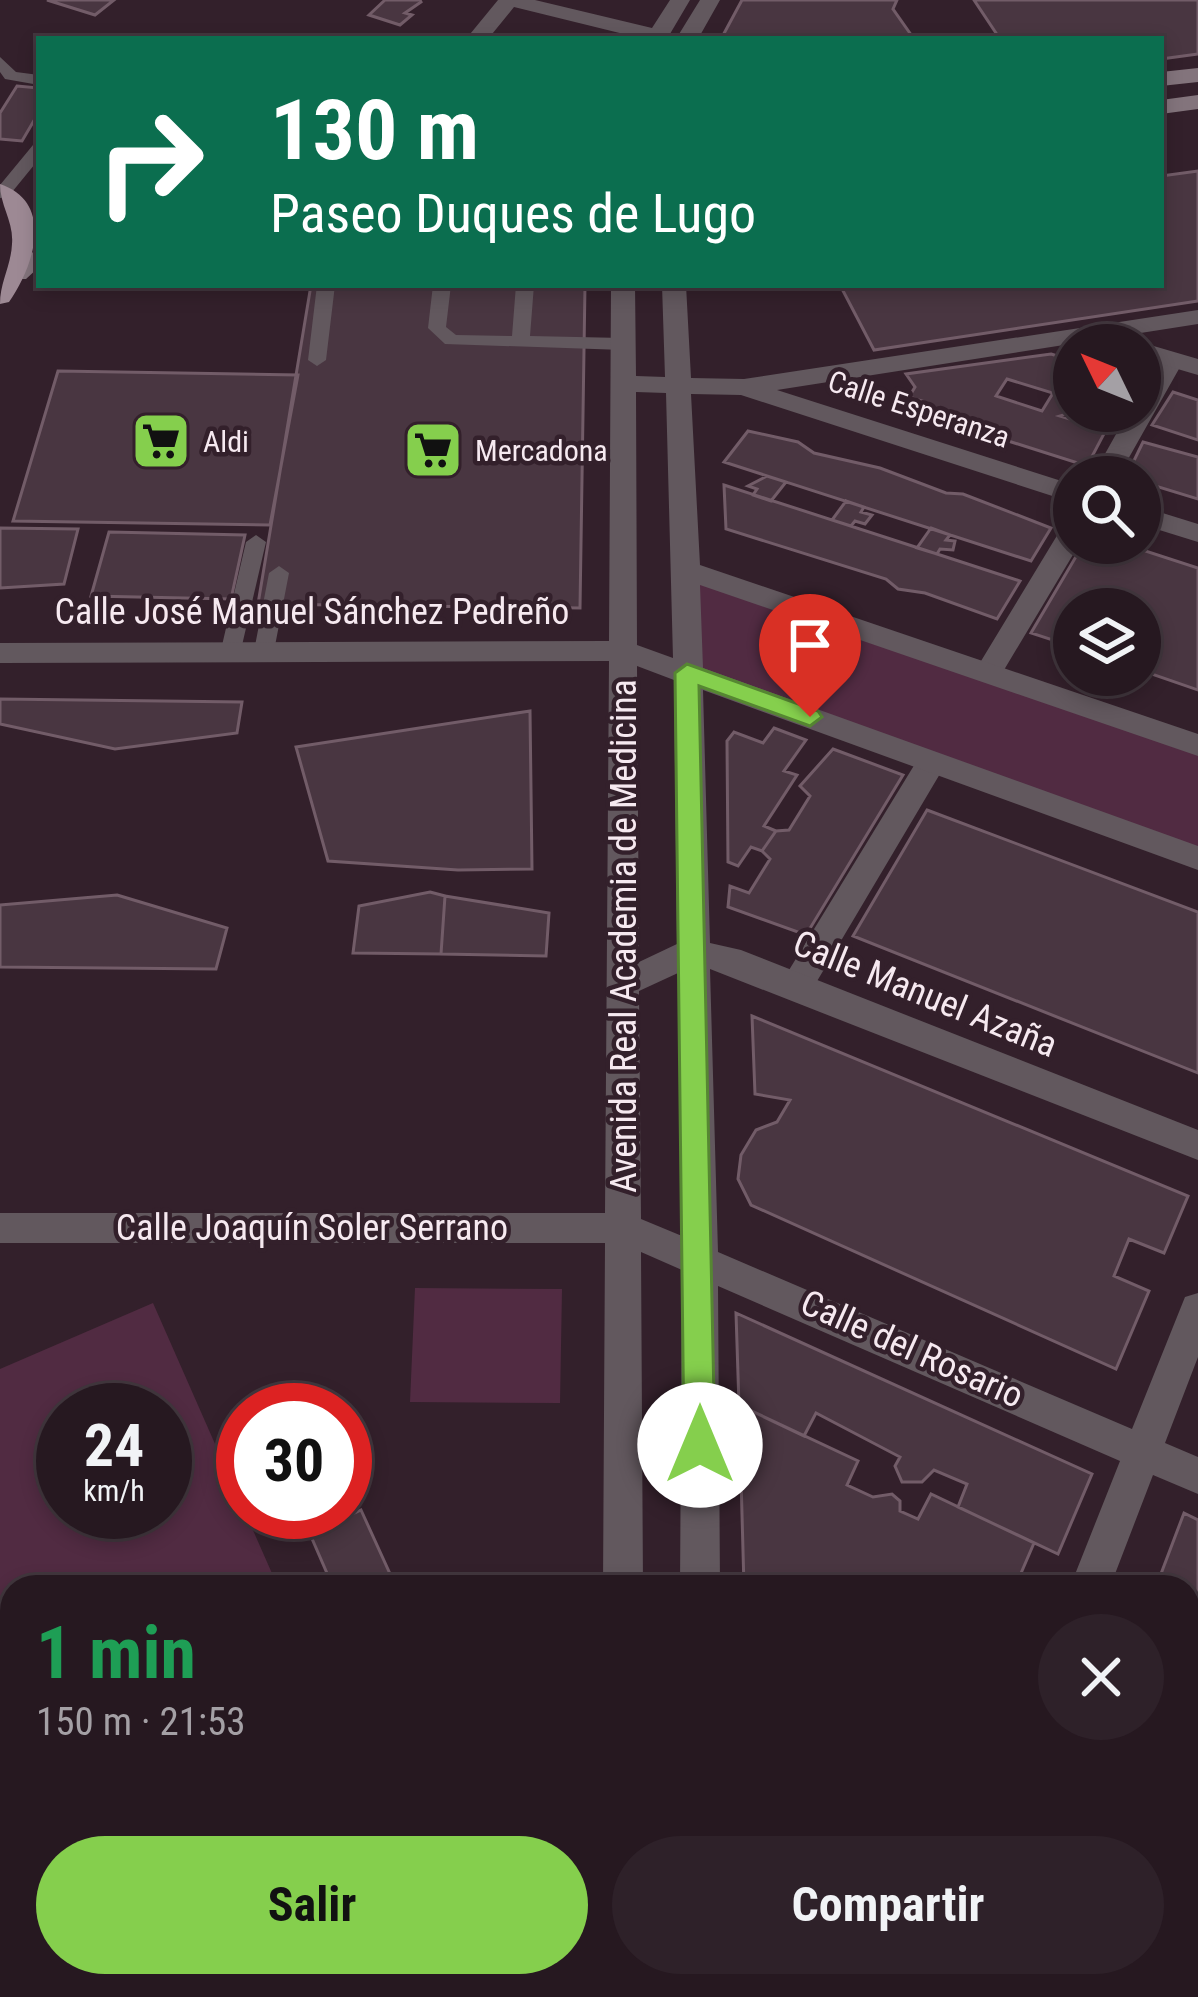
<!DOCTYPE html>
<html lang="es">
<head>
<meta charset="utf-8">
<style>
	body { margin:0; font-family:"Roboto Condensed",sans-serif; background:#2e2129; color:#f1f3f6; height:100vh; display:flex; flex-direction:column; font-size:45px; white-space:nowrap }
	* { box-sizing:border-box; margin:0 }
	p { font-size:39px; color:#a4a0a5 }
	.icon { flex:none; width:66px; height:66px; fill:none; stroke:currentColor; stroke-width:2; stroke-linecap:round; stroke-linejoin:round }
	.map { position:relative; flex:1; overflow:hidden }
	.sheet { position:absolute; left:0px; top:1575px; width:1200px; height:423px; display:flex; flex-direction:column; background:#261820; border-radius:36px 36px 0 0; box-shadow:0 6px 18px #0003,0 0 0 3px #42373e }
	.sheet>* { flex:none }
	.banner { position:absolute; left:36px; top:36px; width:1128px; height:252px; border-radius:0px; box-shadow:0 6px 18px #0003,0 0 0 3px #42373e; background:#0b6e4f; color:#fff; overflow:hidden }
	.needle { width:78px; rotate:313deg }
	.buttons { position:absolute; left:1053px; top:324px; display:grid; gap:24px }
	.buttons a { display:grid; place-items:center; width:108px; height:108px; border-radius:50%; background:#261820; box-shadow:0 6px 18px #0003,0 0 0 3px #42373e; font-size:60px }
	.speed { position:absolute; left:36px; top:1383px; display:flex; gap:24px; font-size:60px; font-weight:700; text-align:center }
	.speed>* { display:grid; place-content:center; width:156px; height:156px; border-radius:50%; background:#261820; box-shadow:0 6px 18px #0003,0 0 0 3px #42373e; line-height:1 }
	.speed small { font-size:30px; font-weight:400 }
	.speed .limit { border:18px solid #d22; background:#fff; color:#111 }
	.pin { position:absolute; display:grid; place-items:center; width:102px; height:102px; color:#fff; margin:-123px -51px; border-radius:50% 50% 50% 0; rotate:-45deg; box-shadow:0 0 12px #0007 }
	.pin .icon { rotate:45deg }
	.me { position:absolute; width:132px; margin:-66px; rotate:0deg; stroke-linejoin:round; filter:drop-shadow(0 0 9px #0008) }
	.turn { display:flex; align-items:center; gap:42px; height:252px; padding:0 36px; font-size:54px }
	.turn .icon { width:156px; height:156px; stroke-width:2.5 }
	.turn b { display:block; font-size:84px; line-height:102px }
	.round { display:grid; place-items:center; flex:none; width:126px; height:126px; border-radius:63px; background:#2e2129 }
	.overview { display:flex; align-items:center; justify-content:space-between; height:204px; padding:0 36px }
	h1 { font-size:72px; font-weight:700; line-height:90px; color:#1e9e55 }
	.action { display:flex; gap:24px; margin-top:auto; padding:24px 36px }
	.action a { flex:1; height:138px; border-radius:72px; background:#85cf4d; color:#111; font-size:48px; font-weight:700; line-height:138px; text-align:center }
	.action a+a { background:#2e2129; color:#f1f3f6 }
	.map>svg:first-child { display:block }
</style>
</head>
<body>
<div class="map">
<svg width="1198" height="1997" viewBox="0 0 1198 1997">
	<rect width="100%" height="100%" fill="#33202b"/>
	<path fill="#512b42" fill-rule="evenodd" d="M686 570 1198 745V858L687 673Z
		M415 1288 562 1289 560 1403 410 1402Z
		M153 1303 278 1587H12V1986H453L457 1997H0V1369ZM63 1410H165V1512H63Z
		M708 1986H938L933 1997H708Z"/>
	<path fill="#493641" stroke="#725c68" stroke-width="3" fill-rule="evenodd" d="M47 0H114L95 15Z
		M385 0H420L421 2 405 13 412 15 400 25 369 15Z
		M742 0H897L893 9 914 39H721Z
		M974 0H1198V54L1161 59V39H1000Z
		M17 86 39 88V112L22 141 0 139V113Z
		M1198 171V301L874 350 840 285H1161V176Z
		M311 285H585L580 608 258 604Z
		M1051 354 1074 361V399L1067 405 1077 411 1060 416 1106 430 1087 466 914 411 922 401 909 397 915 387 906 374ZM1007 379 1053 393 1042 411 996 396Z
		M58 371 298 375 270 525 13 521Z
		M1173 392 1198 400V440L1152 425Z
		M748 431 798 442 814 453 880 468 946 493 963 494 1051 528 1031 561 724 462Z
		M1143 442 1198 457V499L1126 477Z
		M767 476 786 482 771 501 753 495 757 489 748 486Z
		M724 485 937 554 1020 581 997 619 925 593 898 589 886 579 726 529Z
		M846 501 864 507 861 512 872 515 865 524 855 521 851 526 832 520Z
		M0 528 78 529 64 584 0 588Z
		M931 528 950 535 946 540 955 541 953 550 940 549 937 554 917 548Z
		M109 532 245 535 231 599 91 596Z
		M1084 543H1121L1198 568V690L1140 670V609H1074V647L1031 633Z
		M0 699 242 702 237 733 115 749 0 724Z
		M530 711 532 869 458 870 328 861 296 747Z
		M774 728 806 740 784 771 797 775 764 826 776 831 762 851 751 847 738 866 728 862 727 741 734 732 763 743Z
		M833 749 903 775 806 935 728 907 730 886 749 893 770 859 762 851 776 831 789 830 810 796 800 786Z
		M927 810 1198 912V1073L853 936Z
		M430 892 445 896 441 954 353 953 359 906Z
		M117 895 227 928 216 969 0 967V905Z
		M445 896 549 913 546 956 441 954Z
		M752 1016 1188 1196 1164 1253 1129 1239 1114 1276 1149 1291 1116 1369 751 1205 738 1179 741 1155 756 1130 777 1122 790 1100 755 1094Z
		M736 1313 1092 1474 1058 1554 958 1507 967 1484 934 1470 922 1482H902L895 1466 900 1457 816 1413 804 1436 739 1405Z
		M739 1405 858 1461 847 1485 873 1497 892 1494 900 1501V1511L918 1519 931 1494 1034 1543 1015 1587H744Z
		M361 1510 396 1587H333L310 1534Z
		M1184 1513 1198 1520V1943L1188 1938V1587H1156Z"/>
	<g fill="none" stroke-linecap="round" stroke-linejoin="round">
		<path fill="#62585e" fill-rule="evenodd" d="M0 57 16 72 39 75V85L5 79 0 72Z
			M39 144V159L8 197 0 198V185L33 145Z
			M317 285H335L326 360 317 366 308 360Z
			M433 285H451L446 327 456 335 512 336 516 285H534L530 336 623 338 632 344 623 350 445 344 428 328Z
			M256 535 266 542 240 654 230 661 220 654 246 542Z
			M279 566 289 573 274 651 264 658 254 651 269 573Z"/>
		<path fill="#62585e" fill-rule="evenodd" d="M1171 352 1184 360 1118 477H1092L1129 411H1140C1140 390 1150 359 1171 352Z
			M1074 521V543H1080L998 680H978L973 673 978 666 1064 524Z
			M932 751 947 762 810 993H786L782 984 786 975 921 754Z"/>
		<path fill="#62585e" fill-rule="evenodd" d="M498 0H535L652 28 670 0H690L667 39H644L514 7 488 39H466Z
			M700 0H720L698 39H676Z
			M611 285H635L636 376 665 377 662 285H686L691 378 744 379 1198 310V324L777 390 1074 485V503L741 395 691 394 700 565 1198 734V756L700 585 703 668 1198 846V870L703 690 710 943 741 950 1198 1130V1160L710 969 718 1252 1132 1429 1185 1297 1198 1293V1357L1165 1443 1198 1457V1494L1153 1475 1110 1587H1070L1120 1461 718 1286 720 1587H680L682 1270 641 1252 643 1587H603L605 1243H0V1213H605L609 661 0 663V643L609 641ZM636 392 666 393 673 658 637 645ZM637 666 674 680 677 944 639 962ZM678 973 682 1236 641 1219 639 991Z
			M1140 342 1198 359V375L1140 358V345H1131Z
			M1140 506 1198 524V542L1140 524Z
			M600 1986H644L645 1997H599Z
			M686 1986H730L731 1997H685Z
			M915 1986H960L956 1997H910Z
			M1125 1986H1186L1191 1997H1129Z"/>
		<path fill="#83747c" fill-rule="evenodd" d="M1198 68V82L1161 86V72Z
			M1198 95V109L1161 114V100Z
			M39 248V267L26 279H8V269Z"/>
		<path fill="#9d8994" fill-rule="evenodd" d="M0 184C56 203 33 268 9 302L0 304C0 282 11 266 12 244 14 222 0 206 0 184Z"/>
	</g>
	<path fill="#85cf4d" stroke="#568732" stroke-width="3" d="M687 664 818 711 822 717 810 726 699 686 715 1445 711 1456 700 1460 688 1456 684 1445 675 673Z"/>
	<defs>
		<symbol id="supermarket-square" viewBox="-11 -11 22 22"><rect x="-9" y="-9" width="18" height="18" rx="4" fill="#85cf4d" stroke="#33202b"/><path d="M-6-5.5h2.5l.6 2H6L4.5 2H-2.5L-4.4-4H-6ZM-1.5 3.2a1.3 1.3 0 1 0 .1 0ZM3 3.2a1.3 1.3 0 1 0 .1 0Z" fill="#111"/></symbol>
	</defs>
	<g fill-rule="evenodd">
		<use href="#supermarket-square" x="128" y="408" width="66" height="66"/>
		<use href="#supermarket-square" x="400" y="417" width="66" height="66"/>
	</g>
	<g text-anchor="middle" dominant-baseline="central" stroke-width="9" stroke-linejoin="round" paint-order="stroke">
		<g font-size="30" fill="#f6e9f0" stroke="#33202b">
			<text transform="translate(919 409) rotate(18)">Calle Esperanza</text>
		</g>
		<g font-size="30" fill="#f6e9f0" stroke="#33202b" text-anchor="start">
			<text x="203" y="441">Aldi</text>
			<text x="475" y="450">Mercadona</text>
		</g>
		<g font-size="36" fill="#f6e9f0" stroke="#33202b">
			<text x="312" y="612">Calle José Manuel Sánchez Pedreño</text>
			<text transform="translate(624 936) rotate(-90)">Avenida Real Academia de Medicina</text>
			<text transform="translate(925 994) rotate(22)">Calle Manuel Azaña</text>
			<text x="312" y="1228">Calle Joaquín Soler Serrano</text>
			<text transform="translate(912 1349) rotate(24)">Calle del Rosario</text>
		</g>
	</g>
</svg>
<div class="buttons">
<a><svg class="needle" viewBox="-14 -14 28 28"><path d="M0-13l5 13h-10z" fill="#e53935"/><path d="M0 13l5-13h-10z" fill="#a4a0a5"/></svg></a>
<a><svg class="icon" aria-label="search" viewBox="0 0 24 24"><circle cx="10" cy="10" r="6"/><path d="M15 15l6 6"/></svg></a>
<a><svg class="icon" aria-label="layers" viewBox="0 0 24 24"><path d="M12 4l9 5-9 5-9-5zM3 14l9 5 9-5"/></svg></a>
</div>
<div class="speed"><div>24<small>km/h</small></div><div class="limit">30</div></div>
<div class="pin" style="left:810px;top:717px;background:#d93025"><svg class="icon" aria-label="arrive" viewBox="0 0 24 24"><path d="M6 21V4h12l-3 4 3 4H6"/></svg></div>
<svg class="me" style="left:700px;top:1445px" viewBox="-20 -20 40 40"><circle r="19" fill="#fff"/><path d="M0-13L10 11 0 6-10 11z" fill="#85cf4d"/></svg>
<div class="banner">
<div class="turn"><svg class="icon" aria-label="right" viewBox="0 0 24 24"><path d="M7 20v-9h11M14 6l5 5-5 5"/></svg><div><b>130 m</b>Paseo Duques de Lugo</div></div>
</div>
<section class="sheet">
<div class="overview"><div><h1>1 min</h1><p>150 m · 21:53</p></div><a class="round"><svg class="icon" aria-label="close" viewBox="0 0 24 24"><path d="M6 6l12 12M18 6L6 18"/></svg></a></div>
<div class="action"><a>Salir</a><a>Compartir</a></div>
</section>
</div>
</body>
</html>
